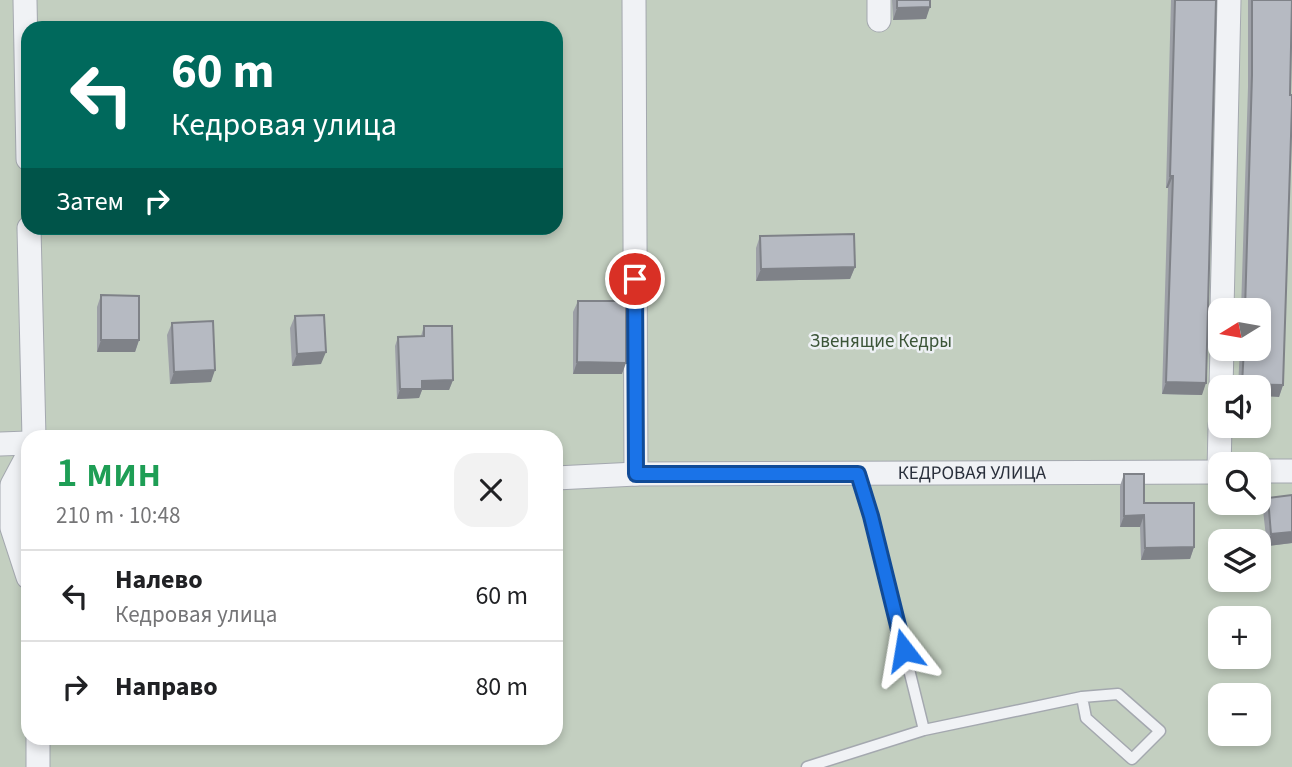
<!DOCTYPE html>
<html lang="ru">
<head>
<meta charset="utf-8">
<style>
	body { margin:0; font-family:"Source Sans 3",sans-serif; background:#f2f2f2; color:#202124; height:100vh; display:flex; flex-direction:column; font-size:26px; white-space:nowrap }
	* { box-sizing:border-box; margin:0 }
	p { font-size:23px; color:#757577 }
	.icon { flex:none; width:38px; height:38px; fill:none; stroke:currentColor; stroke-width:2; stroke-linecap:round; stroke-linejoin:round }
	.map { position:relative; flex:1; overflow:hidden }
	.details { position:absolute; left:21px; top:430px; width:542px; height:315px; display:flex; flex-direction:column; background:#fff; border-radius:21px; box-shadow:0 4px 10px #0003 }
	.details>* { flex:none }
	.banner { position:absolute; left:21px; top:21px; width:542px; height:214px; border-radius:21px; box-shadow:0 4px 10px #0003; background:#00695c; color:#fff; overflow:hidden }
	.needle { width:46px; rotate:259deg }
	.tools { position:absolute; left:1208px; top:298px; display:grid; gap:14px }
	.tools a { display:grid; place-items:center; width:63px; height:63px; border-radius:14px; background:#fff; box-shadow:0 4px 10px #0003; font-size:35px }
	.pin { position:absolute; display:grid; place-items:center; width:60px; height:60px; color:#fff; margin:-30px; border:4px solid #fff; border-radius:50%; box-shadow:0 2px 7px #0007 }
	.me { position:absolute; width:77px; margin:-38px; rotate:346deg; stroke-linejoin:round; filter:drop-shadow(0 0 5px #0008) }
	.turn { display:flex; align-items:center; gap:24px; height:147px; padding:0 35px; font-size:32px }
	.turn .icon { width:91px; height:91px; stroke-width:2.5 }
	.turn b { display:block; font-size:49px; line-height:60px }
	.then { display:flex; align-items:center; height:66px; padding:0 35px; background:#0003; gap:14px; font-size:26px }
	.round { display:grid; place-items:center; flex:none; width:74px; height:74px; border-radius:21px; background:#f2f2f2 }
	.overview { display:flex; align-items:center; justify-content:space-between; height:119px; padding:0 35px }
	h1 { font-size:42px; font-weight:600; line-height:52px; color:#1e9e55 }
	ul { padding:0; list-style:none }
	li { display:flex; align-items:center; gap:21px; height:91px; padding:0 35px; border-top:2px solid #e0e0e0 }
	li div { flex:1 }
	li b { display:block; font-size:26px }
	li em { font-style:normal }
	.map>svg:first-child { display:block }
</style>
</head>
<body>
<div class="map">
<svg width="1292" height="767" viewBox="0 0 1292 767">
	<rect width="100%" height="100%" fill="#dee1e6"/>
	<path fill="#c3cfc0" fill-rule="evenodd" d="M0 0H1292V767H0ZM28 28H556V228H28ZM1220 310H1258V348H1220ZM1220 387H1258V425H1220ZM28 438H556V738H28ZM1220 464H1258V502H1220ZM1220 541H1258V579H1220ZM1220 618H1258V656H1220ZM1220 695H1258V733H1220Z"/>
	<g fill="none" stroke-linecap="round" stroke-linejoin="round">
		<defs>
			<path id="lane" d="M924 730 1082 697 1118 694 1160 731 1132 759 1086 718 1082 697
				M807 767 924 730 871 516 858 474"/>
			<g id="street">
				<path d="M25 0 28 159"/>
				<path d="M634 0 636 474"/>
				<path d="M879 0V20"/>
				<path d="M29 228 34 438"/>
				<path d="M1222 310 1229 0"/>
				<path d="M1221 387 1222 348"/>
				<path d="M0 444 28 443"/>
				<path d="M28 455 12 485V528L28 577"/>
				<path d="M1258 471H1292"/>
				<path d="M1219 472 1220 425"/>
				<path id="s1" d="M556 478 636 474 1220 472"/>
				<path d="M38 738V767"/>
			</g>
		</defs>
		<use href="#lane" stroke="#a4a8af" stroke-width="13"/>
		<use href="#street" stroke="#a4a8af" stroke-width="25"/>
		<use href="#lane" stroke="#f0f2f5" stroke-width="10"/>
		<use href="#street" stroke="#f0f2f5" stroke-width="23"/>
	</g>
	<path fill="#9da0a7" d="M892 0H930L926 19 893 20Z
		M1171 0H1216L1202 395 1162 394 1168 188H1166Z
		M1248 0H1292L1283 385 1279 397 1258 387H1238L1240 348H1258V310H1241L1248 87Z
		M760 236 855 267 850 279 756 281V248Z
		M101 295 139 340 135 352H97V307Z
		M578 301 622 374H573V312Z
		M295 316 321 364 292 366 290 328Z
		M172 323 211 382 170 384 167 335Z
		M424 326 453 380 449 390H422L419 398 397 399 395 346 398 337 421 336Z
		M1124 474 1144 503 1194 547 1190 559 1141 560 1140 527H1120V486Z
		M1292 495V543L1267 546 1263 510 1268 498Z"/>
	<path fill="#7f8288" d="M930 7 926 19 893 20 897 8Z
		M1170 176H1173L1168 188H1166Z
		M855 267 850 279 756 281 761 269Z
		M101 340H139L135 352H97Z
		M326 352 321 364 292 366 297 354Z
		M577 362 626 363 622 374H573Z
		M215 370 211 382 170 384 174 372Z
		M453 380 449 390H422L419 398 397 399 400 389 422 381Z
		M1166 382 1206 383 1202 395 1162 394Z
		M1242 384 1283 385 1279 397 1258 396V387H1241Z
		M1144 515 1140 527H1120L1124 516Z
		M1292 532V543L1267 546 1271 534Z
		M1194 547 1190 559 1141 560 1145 548Z"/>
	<path fill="#b6bac2" stroke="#7f8288" stroke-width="2" d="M897 0H930V7L897 8Z
		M1175 0H1216L1206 383 1166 382 1173 176H1170Z
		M1252 0H1292L1290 95H1292V105L1283 385 1242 384 1244 348H1258V310H1245L1252 75Z
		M854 234 855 267 761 269 760 236Z
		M101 295 139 296V340H101Z
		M578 301H626V363L577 362Z
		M324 315 326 352 297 354 295 316Z
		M213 321 215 370 174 372 172 323Z
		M424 326H452L453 380 422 381V389H400L398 337 424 336Z
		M1124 474H1144V503H1194V547L1145 548 1144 515 1124 516Z
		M1292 495V532L1271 534 1268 498Z"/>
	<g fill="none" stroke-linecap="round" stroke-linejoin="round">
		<defs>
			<path id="route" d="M635 279 636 474H858L871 516 904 650"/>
		</defs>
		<use href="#route" stroke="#114b97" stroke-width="18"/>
		<use href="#route" stroke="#1a73e8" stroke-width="12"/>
	</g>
	<g text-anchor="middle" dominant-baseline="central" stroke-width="5" stroke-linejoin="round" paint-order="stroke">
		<g font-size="19" fill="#3c5538" stroke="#edf0f4">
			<text x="881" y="341">Звенящие Кедры</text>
		</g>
		<g font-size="19" fill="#292f3b" stroke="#edf0f4">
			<text stroke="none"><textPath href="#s1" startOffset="416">КЕДРОВАЯ УЛИЦА</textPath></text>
		</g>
	</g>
</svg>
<div class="tools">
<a><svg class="needle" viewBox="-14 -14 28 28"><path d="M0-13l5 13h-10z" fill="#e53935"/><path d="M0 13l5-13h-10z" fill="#757577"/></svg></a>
<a><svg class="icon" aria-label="sound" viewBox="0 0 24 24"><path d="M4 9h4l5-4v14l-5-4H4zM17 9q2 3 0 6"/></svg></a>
<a><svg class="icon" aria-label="search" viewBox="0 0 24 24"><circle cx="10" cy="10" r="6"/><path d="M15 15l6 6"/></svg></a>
<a><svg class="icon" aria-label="layers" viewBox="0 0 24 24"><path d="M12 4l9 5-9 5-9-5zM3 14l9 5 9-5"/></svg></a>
<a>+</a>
<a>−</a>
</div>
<div class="pin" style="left:635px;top:279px;background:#d93025"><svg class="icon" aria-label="arrive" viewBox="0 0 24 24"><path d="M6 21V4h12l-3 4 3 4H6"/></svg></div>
<svg class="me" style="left:904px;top:650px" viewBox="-20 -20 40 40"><path d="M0-17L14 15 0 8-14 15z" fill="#1a73e8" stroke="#fff" stroke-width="4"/></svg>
<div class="banner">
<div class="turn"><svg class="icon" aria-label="left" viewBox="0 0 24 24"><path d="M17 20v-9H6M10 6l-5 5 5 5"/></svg><div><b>60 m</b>Кедровая улица</div></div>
<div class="then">Затем<svg class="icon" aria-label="right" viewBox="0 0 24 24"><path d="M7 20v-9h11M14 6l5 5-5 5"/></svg></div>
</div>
<section class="details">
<div class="overview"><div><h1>1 мин</h1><p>210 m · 10:48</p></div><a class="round"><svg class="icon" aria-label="close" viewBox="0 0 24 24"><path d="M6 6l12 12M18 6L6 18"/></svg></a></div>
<ul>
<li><svg class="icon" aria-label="left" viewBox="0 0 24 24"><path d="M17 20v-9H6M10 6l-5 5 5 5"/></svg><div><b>Налево</b><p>Кедровая улица</p></div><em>60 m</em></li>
<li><svg class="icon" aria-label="right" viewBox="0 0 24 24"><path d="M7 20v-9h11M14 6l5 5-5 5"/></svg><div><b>Направо</b></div><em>80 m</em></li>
</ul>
</section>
</div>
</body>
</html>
